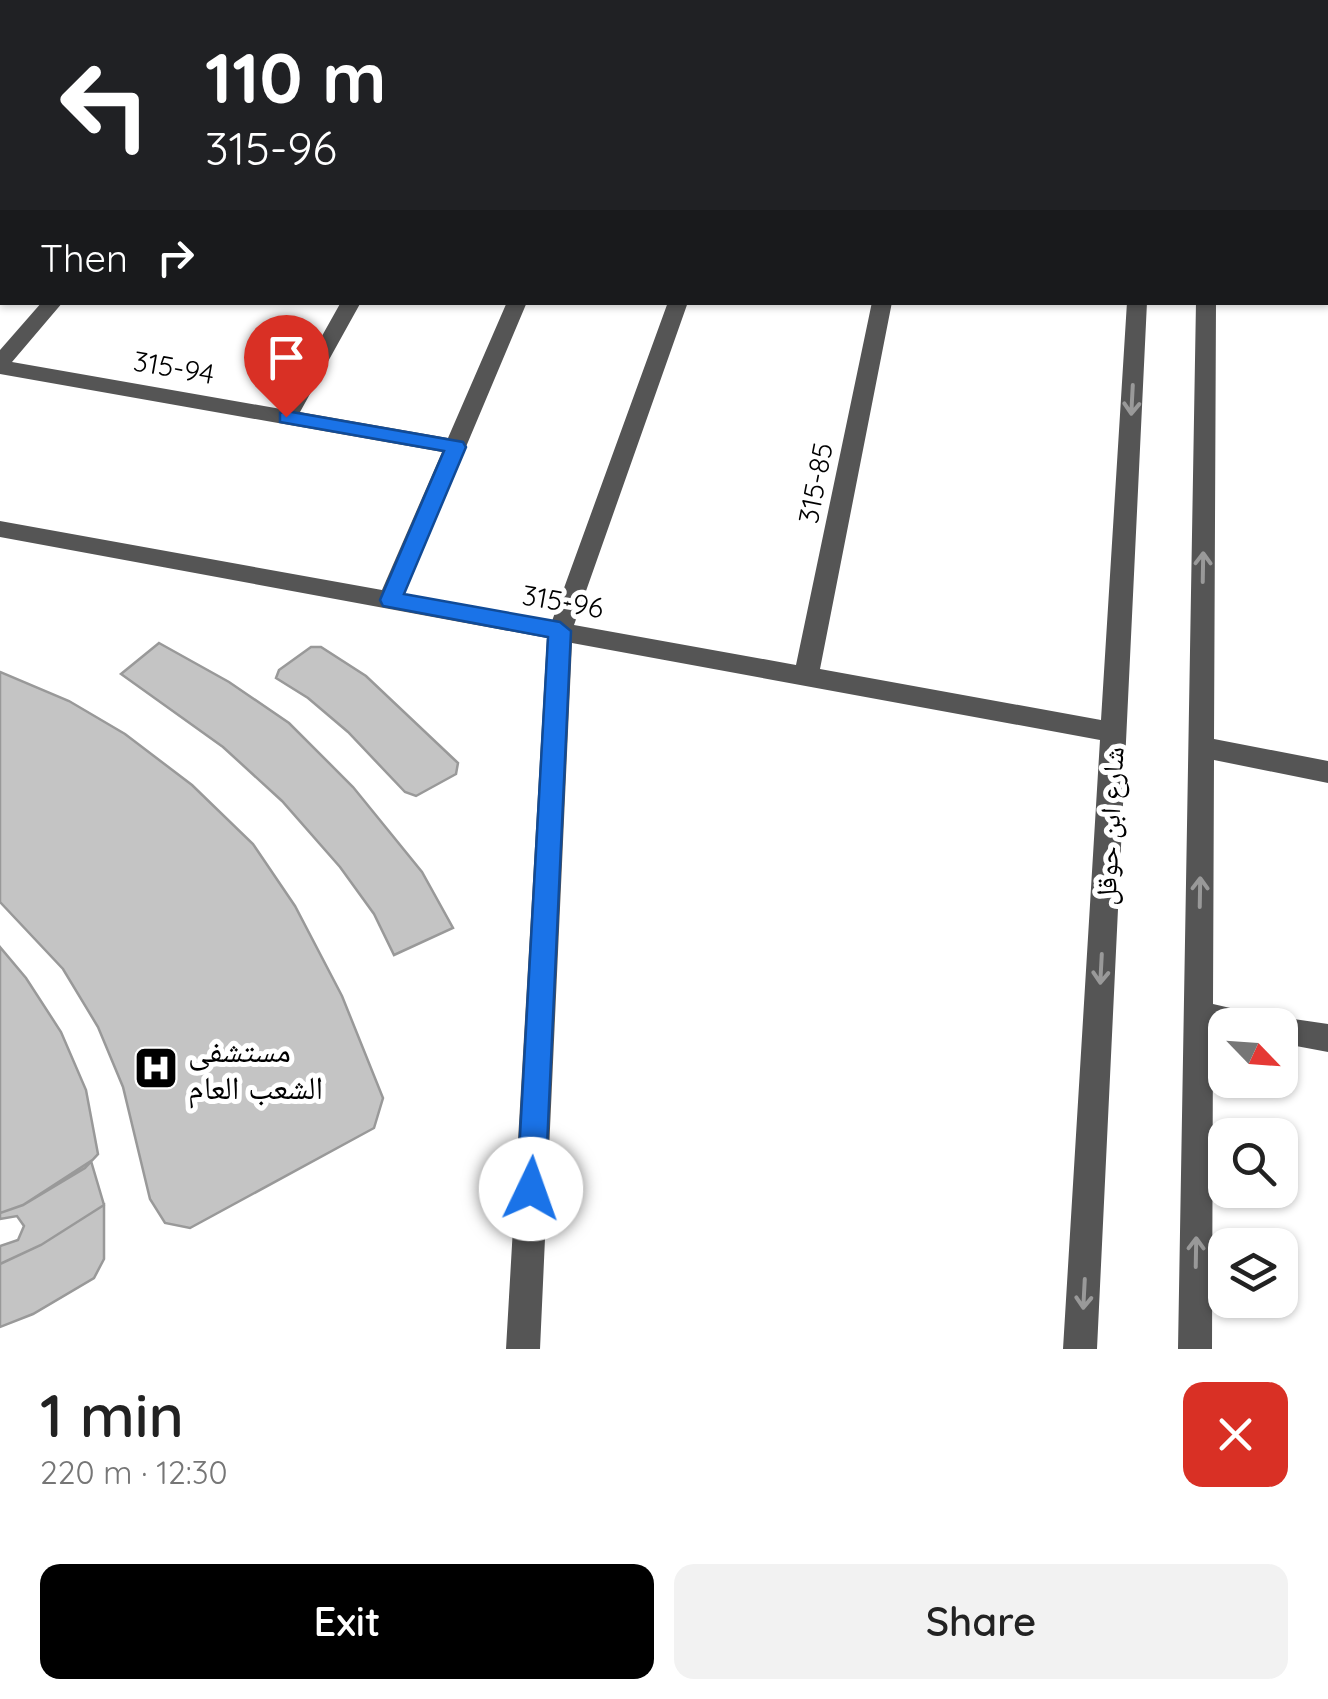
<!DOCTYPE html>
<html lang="en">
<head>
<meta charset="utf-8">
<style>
	body { margin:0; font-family:Quicksand,"Noto Naskh Arabic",sans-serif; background:#f2f2f2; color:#222; height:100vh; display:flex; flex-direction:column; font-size:38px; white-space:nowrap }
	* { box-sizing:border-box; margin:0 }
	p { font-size:32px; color:#767676 }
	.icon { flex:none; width:55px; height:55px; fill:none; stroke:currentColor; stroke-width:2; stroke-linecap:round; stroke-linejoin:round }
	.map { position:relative; height:1349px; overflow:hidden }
	.sheet { display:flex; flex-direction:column; background:#fff; flex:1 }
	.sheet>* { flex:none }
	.guide { position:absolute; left:0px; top:0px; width:1330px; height:305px; box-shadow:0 2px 8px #0004; background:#202124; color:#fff; overflow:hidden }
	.needle { width:65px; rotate:115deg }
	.buttons { position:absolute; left:1208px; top:1008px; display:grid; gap:20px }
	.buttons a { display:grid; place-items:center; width:90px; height:90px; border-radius:20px; background:#fff; box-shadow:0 2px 8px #0004; font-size:50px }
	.pin { position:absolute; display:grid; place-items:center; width:85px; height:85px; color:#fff; margin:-102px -42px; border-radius:50% 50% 50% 0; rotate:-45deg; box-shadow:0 0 10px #0007 }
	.pin .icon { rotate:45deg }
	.me { position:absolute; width:110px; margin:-55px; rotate:3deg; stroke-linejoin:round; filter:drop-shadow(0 0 8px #0008) }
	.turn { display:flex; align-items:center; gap:35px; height:210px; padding:0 40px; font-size:45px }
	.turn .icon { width:130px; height:130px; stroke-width:2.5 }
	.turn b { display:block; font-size:70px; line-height:85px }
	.then { display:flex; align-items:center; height:95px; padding:0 40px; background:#0003; gap:20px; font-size:38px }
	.round { display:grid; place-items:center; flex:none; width:105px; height:105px; border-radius:20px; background:#f2f2f2 }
	.overview { display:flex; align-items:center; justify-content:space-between; height:170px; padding:0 40px }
	h1 { font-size:60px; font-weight:600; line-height:75px }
	.primary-button { display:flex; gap:20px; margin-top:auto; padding:20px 40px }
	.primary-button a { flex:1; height:115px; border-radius:20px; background:#000; color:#fff; font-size:40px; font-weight:600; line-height:115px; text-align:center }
	.primary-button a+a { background:#f2f2f2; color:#222 }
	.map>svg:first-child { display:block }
</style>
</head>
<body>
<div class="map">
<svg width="1328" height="1349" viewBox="0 0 1328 1349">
	<rect width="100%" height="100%" fill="#fff"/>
	<path fill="#c4c4c4" stroke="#999" stroke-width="2.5" d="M159 643 229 682 289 723 353 787 422 872 453 928 394 955 374 914 340 867 282 801 223 747 121 674Z
		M311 647H321L366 676 458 763 456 774 416 796 405 792 348 732 308 698 276 678 279 670Z
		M0 672 69 701 125 734 192 785 253 844 295 906 342 996 383 1098 374 1128 190 1228 165 1223 150 1199 123 1087 98 1027 63 969 0 902Z
		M0 947 26 978 61 1032 86 1090 98 1154 85 1168 23 1205 0 1213Z
		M91 1161 104 1205 41 1245 0 1264V1246L18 1240 24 1226 17 1216 0 1219V1213L23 1205Z
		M104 1205V1259L94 1278 33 1314 0 1327V1264L41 1245Z"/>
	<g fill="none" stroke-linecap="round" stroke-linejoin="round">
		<path fill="#555" fill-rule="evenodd" d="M417 0H453L454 2H419Z
			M805 0H843L844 2H807Z
			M932 0H948V2H932Z
			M1146 0H1162V2H1146Z
			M1201 0H1217V2H1201Z
			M0 143H2V153H0Z
			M42 302H63L12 362 281 409 341 302H361L300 412 448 438 507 302H527L404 594 552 621 668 302H688L574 625 796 665 872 302H892L820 669 1101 720 1127 302H1147L1097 1349H1063L1100 740 572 643 540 1349H506L547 638 0 537V521L382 590 442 452 0 374V350Z
			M1196 302H1216L1214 739 1328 761V783L1214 760 1213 1004 1265 1016 1269 1022 1280 1017 1328 1024V1052L1280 1043V1025H1225V1033L1213 1031 1212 1349H1178Z"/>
	</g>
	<defs><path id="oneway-shaft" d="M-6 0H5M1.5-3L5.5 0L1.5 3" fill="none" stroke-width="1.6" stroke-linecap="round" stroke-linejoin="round" transform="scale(2.5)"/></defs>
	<g stroke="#999">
		<use href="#oneway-shaft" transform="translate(1132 400) rotate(93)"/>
		<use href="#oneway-shaft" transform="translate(1203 567) rotate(-89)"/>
		<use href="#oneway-shaft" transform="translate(1200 892) rotate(-89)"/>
		<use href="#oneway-shaft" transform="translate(1101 969) rotate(93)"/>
		<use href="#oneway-shaft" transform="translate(1196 1252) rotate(-89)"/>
		<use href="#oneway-shaft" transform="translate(1084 1294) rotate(93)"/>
	</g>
	<path fill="#1a73e8" stroke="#114b97" stroke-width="2.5" d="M286 411 463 442 466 447 404 594 560 622 571 631 545 1189 541 1199 531 1203 521 1199 517 1189 548 637 383 606 380 600 444 451 280 422V413Z"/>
	<defs>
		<symbol id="hospital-square" viewBox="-11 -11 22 22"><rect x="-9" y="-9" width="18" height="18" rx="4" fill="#000" stroke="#fff"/><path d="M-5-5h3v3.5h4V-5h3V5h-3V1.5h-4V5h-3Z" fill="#fff"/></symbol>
	</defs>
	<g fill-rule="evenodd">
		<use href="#hospital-square" x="131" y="1043" width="50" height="50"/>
	</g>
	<g text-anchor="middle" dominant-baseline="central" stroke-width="10" stroke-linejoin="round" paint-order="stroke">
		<g font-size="28" fill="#000" stroke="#fff">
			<text transform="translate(174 367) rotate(10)">315-94</text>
			<text transform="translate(815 483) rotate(-79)">315-85</text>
			<text transform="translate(563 601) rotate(10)">315-96</text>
			<text transform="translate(1109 826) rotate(-87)">شارع ابن حوقل</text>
		</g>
		<g font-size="32" fill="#000" stroke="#fff" text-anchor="start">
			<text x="188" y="1050">مستشفى<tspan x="188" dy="37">الشعب العام</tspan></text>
		</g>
	</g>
</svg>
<div class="buttons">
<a><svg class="needle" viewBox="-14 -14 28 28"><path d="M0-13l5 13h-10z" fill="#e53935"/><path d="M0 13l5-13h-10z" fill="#767676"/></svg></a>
<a><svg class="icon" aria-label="search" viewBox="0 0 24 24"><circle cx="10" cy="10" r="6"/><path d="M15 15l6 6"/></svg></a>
<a><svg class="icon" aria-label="layers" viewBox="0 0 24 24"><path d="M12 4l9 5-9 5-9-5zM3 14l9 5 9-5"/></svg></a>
</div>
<div class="pin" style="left:286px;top:417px;background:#d93025"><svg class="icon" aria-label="arrive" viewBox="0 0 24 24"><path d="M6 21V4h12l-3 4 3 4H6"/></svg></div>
<svg class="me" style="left:531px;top:1189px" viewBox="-20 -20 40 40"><circle r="19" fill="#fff"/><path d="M0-13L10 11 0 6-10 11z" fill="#1a73e8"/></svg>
<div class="guide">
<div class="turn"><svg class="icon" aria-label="left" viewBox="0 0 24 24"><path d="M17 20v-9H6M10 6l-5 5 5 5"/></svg><div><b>110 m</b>315-96</div></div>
<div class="then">Then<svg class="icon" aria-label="right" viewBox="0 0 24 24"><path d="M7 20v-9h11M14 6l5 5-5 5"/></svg></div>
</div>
</div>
<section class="sheet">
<div class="overview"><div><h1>1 min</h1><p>220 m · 12:30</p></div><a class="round" style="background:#d93025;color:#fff"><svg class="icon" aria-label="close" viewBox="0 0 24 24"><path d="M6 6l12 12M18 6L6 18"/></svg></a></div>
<div class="primary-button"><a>Exit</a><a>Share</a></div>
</section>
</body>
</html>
